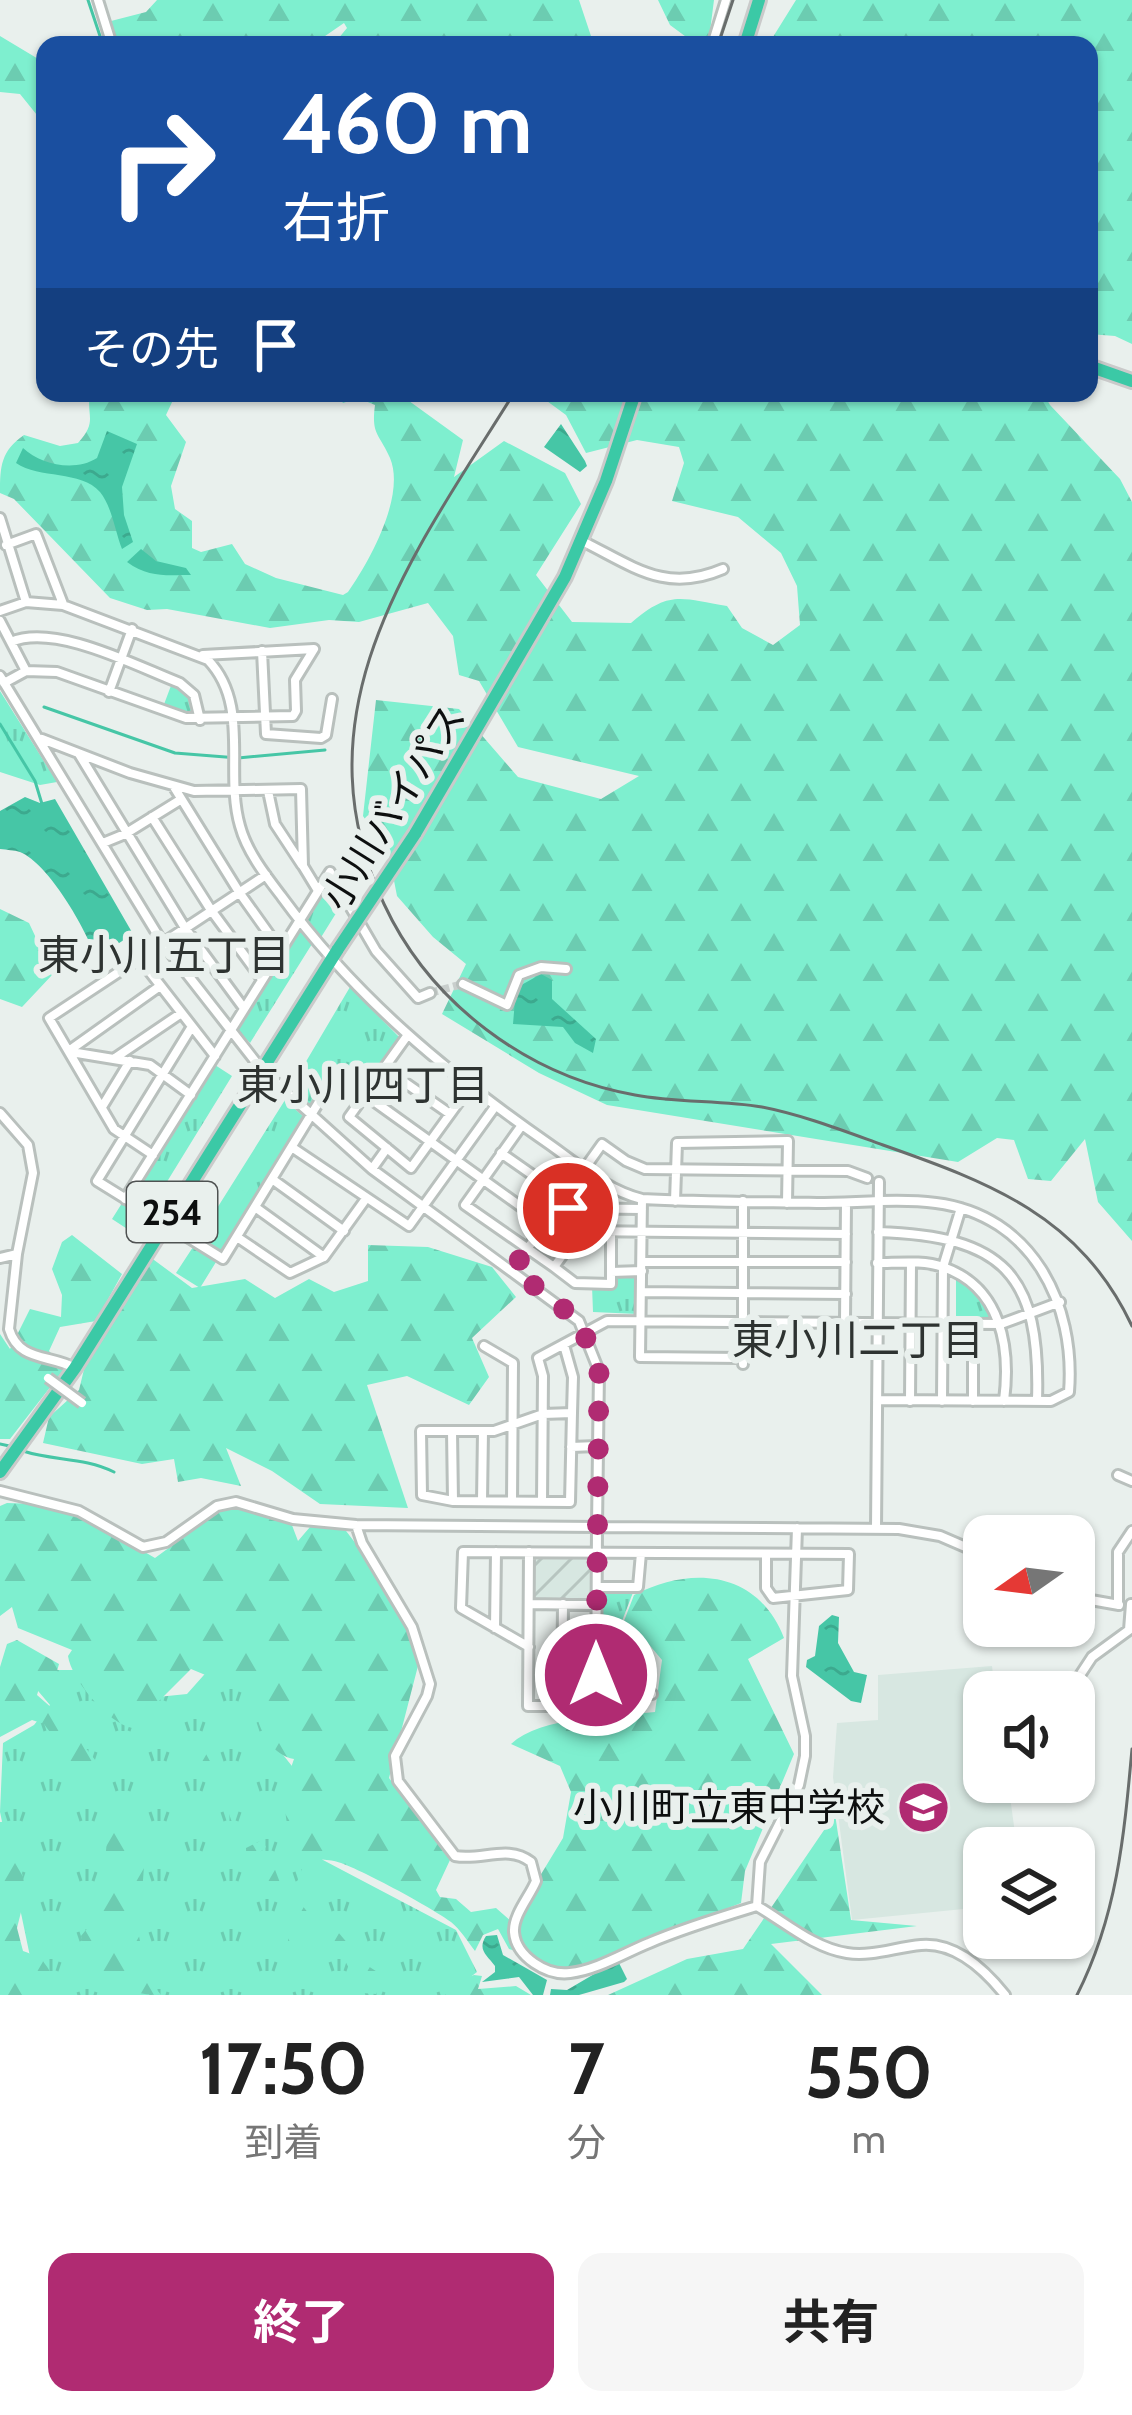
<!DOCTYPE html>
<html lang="ja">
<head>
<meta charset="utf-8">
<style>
	body { margin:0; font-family:Cabin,"Noto Sans JP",sans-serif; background:#f6f6f6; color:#222; height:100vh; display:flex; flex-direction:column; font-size:45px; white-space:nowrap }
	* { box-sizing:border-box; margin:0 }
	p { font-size:39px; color:#767676 }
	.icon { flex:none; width:66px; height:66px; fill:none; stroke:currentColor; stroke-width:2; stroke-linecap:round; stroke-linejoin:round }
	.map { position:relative; height:1995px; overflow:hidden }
	.sheet { display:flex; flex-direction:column; background:#fff; flex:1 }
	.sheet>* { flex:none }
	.hud { position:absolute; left:36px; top:36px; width:1062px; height:366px; border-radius:24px; box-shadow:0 3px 9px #0004; background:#1a4fa0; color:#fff; overflow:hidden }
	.needle { width:78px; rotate:256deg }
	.tools { position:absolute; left:963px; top:1515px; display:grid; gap:24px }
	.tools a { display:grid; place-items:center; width:132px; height:132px; border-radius:24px; background:#fff; box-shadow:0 3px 9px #0004; font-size:60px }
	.pin { position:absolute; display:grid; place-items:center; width:102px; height:102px; color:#fff; margin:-51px; border:6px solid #fff; border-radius:50%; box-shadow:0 3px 12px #0007 }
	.me { position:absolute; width:132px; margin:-66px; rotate:0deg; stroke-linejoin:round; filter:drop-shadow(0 0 9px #0008) }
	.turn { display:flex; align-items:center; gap:42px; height:252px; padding:0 48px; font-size:54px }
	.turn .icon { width:156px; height:156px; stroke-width:2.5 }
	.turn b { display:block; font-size:84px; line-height:102px }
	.then { display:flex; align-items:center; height:114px; padding:0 48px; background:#0003; gap:24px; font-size:45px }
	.eta { display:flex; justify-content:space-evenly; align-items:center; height:204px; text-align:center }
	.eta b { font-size:72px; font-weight:700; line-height:84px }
	.primary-button { display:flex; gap:24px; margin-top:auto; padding:24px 48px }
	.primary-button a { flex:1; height:138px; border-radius:24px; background:#b02b72; color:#fff; font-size:48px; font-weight:700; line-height:138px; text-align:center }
	.primary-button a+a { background:#f6f6f6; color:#222 }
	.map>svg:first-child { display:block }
</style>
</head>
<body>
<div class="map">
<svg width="1132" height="1995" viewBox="0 0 1132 1995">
	<defs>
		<pattern id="industrial-furrows" width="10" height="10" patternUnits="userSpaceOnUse" patternTransform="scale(3)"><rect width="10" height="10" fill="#d7e7e1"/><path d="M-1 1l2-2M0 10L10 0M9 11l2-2" fill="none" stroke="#b7c5c0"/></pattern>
		<pattern id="grass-tufts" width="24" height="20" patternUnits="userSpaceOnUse" patternTransform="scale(3)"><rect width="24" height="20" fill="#7eefcf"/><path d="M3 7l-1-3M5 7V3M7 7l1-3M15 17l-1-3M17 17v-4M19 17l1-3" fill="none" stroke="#6cccb1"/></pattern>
		<pattern id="forest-firs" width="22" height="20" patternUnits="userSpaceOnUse" patternTransform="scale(3)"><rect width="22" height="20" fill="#7eefcf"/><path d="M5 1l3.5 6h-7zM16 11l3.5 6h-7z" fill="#6cccb1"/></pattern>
		<pattern id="water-ripples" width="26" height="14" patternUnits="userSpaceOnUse" patternTransform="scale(3)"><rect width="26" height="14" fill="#46c6a6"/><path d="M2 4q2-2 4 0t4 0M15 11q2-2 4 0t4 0" fill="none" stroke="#3ca98e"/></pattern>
	</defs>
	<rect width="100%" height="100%" fill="#e9f0ed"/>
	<path fill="#d7e7e1" d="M992 1666 995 1692H984V1782H1008L1017 1848H984V1907L852 1920 833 1777 837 1723 878 1720V1675Z"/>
	<path fill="url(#industrial-furrows)" d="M535 1555H591L594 1600 535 1602Z"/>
	<path fill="url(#grass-tufts)" d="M172 683 192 697 195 715 163 707Z
		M0 691 57 782 40 785 0 772Z
		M330 876 343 902 320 939 303 916Z
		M299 927 312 944 250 1043 236 1028Z
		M350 987 401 1039 364 1090 336 1071 313 1108 291 1087Z
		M215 1065 232 1076 149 1211 130 1196Z
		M285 1100 306 1119 220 1254 197 1240Z
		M124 1200 147 1215 135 1234 112 1219Z
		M193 1247 216 1262 200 1288 176 1273Z
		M637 1273 638 1314 593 1312 592 1286H612L613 1274Z
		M956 1276 982 1296 994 1321 956 1320Z
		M602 1590H634L622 1621 623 1642H603L600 1638Z
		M211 1667 256 1682 280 1751 311 1790 310 1847 323 1860 456 1930 477 1972 452 1991 453 1995H38L0 1812 3 1743 34 1725 50 1705 33 1685 53 1670H108L128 1700 187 1694Z"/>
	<path fill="url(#forest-firs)" d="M157 0H579L594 45H333L347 28 344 23 312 45H116L111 21 146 12Z
		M658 0H714L709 39 697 45 670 25Z
		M796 0H1132V344L1115 336 1089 334V45H768Z
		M0 36 45 63V125L20 94 0 92Z
		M90 393H242L174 398 166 415 186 442 171 486 175 509 192 521V548L201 552 232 544 245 564 276 578 343 595 348 592C369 562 406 496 390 458 379 433 371 435 375 405L358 398 343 403 336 393H398L463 440 454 477 504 441 565 473 581 504 536 575 572 622 631 623C669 590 680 598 727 606L742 628 773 645 800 625 797 586 781 553 738 517 672 501 684 463 679 447 637 440 586 453 566 415 536 393H1043L1050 405 1120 479 1132 502V1241L1098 1202 1085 1139 1051 1181 1028 1179 1014 1140 997 1138 958 1162 607 1105 539 1073 442 1014 466 964 433 937 397 896 389 855 363 816 376 700 459 709 518 777 601 799 639 776 518 747 479 681 459 675 453 636 428 603 359 622 329 620 270 628 167 609 147 610 110 598 14 499 0 493C0 466 1 451 24 435L60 446 78 443C98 421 86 417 90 393Z
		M0 909 29 923 53 974 22 1007 0 999Z
		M72 1235 122 1274 96 1321 60 1327 49 1351 65 1368 10 1439H0V1334L10 1349 30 1309 61 1317 62 1295 52 1269 62 1242Z
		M368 1245 428 1247 492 1267 516 1297 472 1338 489 1377 469 1405 407 1376 367 1385 408 1508 320 1504 272 1471 226 1448 241 1486 201 1478 178 1482 174 1459 142 1464 43 1443 49 1417 79 1390 87 1357 150 1257 192 1288 245 1279 275 1298 309 1279 334 1292 368 1281Z
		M7 1503 64 1505 155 1558 230 1503 290 1520 298 1541 316 1520 343 1527 416 1622 419 1662 389 1778 450 1860 436 1890 440 1897 456 1899 471 1912 496 1908 512 1922 563 1838 571 1792 560 1766 511 1744C541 1716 614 1716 655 1712L662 1660 647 1642 625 1641 624 1621 634 1595C692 1565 758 1571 784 1638L748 1659 794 1754 745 1871 741 1903 578 1968 555 1970 540 1965 533 1956 509 1949 498 1929 483 1935 475 1951C468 1942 460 1929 451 1922 434 1909 354 1865 334 1861 321 1858 310 1863 299 1850 279 1825 284 1786 294 1759 274 1756 260 1733 256 1713 253 1701 258 1694 252 1683L227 1684 191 1669 132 1728C108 1723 71 1679 68 1656L72 1650 18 1628 12 1607 0 1616V1506Z
		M17 1640 59 1664 53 1686 40 1685 37 1695 61 1716 99 1765 95 1771 78 1776 59 1769 55 1762 58 1743 44 1724 32 1720 0 1737V1667L7 1644Z
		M187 1731 192 1734 191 1754H206C220 1782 239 1792 234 1828L217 1780 183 1757 181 1734Z
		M114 1802 145 1852 139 1936 147 1977 161 1995C121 1995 89 1977 81 1936 90 1924 105 1911 110 1897 116 1882 108 1873 106 1859 105 1851 111 1808 114 1802Z
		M835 1814 851 1920 917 1926 771 1944 822 1995H608L687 1959 743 1949Z
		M11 1821 26 1892 17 1928 23 1951C47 1959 53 1970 54 1995H0V1822Z
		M262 1840 266 1847 254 1857V1866L272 1862 284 1893 295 1887 302 1869 318 1864 323 1867 311 1890 298 1900 316 1923 314 1945 302 1956 289 1948C286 1924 294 1896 258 1895L247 1882 246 1848Z
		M338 1932 365 1964 385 1977 376 1994 362 1993 342 1955 323 1950V1941Z
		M474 1975 482 1976 478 1989 516 1986 531 1995H446L440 1988Z"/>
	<path fill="#7eefcf" d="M234 1185 254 1198 220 1252 201 1240Z"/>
	<path fill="url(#water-ripples)" d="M561 424 585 461 587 466 580 472 544 447Z
		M107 431 137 444 122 487 124 515 133 542 122 549C115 531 112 507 100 492 81 470 39 479 16 463L23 448C41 465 75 472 97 458Z
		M141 549 156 561 186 568 191 575C166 575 149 578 127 562Z
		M25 797 40 803 55 799 133 934 96 958C86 929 49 864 20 852 14 850 7 850 0 849V811Z
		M541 974 552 980V999L596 1039 593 1053 575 1043 563 1027 513 1024 516 988Z
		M832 1615 839 1617 838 1643 854 1672 867 1675 861 1703 851 1701 806 1667 807 1660 815 1656 819 1626Z
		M497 1935 503 1955 547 1980 543 1995H533L519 1977 482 1982 495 1972V1966C487 1955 477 1950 486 1936Z
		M613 1963H619L627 1979 624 1982 579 1995H550L551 1989 567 1990Z"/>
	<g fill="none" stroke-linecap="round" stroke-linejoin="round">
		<path stroke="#46c6a6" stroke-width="3" d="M88 0 103 45
			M44 707 175 753 238 758 325 750
			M0 724 35 781 42 804
			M0 1444 14 1447
			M23 1451C53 1461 84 1457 114 1472"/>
		<path stroke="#c8cecc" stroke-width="8" stroke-dasharray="8 4" stroke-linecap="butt" d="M430 993 463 984"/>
		<defs>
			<path id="minor" d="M98 0 112 45
				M712 45 726 0
				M0 518 26 602
				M582 541C633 566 665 594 723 569
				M6 545 36 534 63 604
				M0 611 26 602 63 605 208 660C251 705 224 771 240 826 247 852 266 876 282 897 356 998 447 1073 549 1144 579 1165 606 1190 642 1199 700 1202 759 1202 817 1203 856 1203 898 1198 936 1203 1032 1215 1076 1304 1069 1392L1051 1401 877 1400
				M0 621 26 671
				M11 642C55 623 136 666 180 683L194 695 200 720
				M262 651 266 734 321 738 326 735 332 699
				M0 676 162 942 262 1070 372 1169 579 1321 599 1371 597 1527 899 1529 940 1536 984 1555
				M4 683 26 671 57 672 186 718 293 716 296 711 295 680 314 649 203 655
				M109 692 132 629
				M42 739 130 773 194 791 301 789 303 866 317 889
				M79 754 185 928 243 1007
				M174 787 239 892 279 948
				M268 791 275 824 302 865
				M152 817 211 910 261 978
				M103 843 125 834 180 800
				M139 958 215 1056
				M463 984 507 1005 519 975 541 967 566 969
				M191 1028 97 1181 223 1259 336 1074 545 1224
				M407 1036 349 1117 411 1168 469 1088
				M70 1050 160 986
				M71 1052 150 1065 191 1095
				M115 1058 180 1014
				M384 1068 450 1114
				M102 1107 130 1061
				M0 1113 28 1145 33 1173 17 1254 9 1329C19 1362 49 1354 75 1368
				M522 1125 465 1205 554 1267 580 1231 846 1234
				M293 1148 409 1226 494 1108
				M501 1153 564 1197
				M153 1155 114 1129 49 1018 266 875
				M372 1169 387 1148
				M272 1179 344 1231
				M125 1199 330 872 376 951 418 998 430 993
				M642 1199 640 1357 742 1358
				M675 1201 677 1143 788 1141 787 1203
				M255 1207 324 1257
				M558 1208 642 1209
				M878 1232C1004 1236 1041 1274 1037 1401
				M237 1237 290 1273 324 1257 365 1200
				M0 1258 17 1254
				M642 1262H846
				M877 1263C898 1263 923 1260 943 1267 1001 1287 1011 1347 1004 1401
				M554 1267 575 1283 611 1284V1233
				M513 1269 602 1144 626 1161 645 1169 848 1171 867 1178
				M611 1272 642 1271
				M641 1292 846 1294
				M845 1322 846 1203
				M564 1345 573 1377 572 1413
				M484 1346 513 1363 512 1501
				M743 1364V1201
				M910 1401 911 1263
				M942 1401 943 1267 961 1208
				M973 1401V1324
				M572 1413 570 1502 453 1501 422 1495 421 1431H494L543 1414Z
				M452 1431 453 1501
				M571 1447 597 1446
				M1118 1475 1132 1481
				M0 1491 79 1511 143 1547 166 1542 217 1506 236 1502 293 1519 356 1525 597 1527 596 1706
				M482 1501 483 1431
				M542 1502 543 1376 538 1358 607 1321 1001 1324 1060 1302
				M356 1525 362 1543 412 1627 430 1684 427 1696 395 1756 398 1781 455 1856C482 1861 508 1844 531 1862L536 1881C530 1896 513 1915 514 1932 516 1957 547 1976 570 1973 597 1970 624 1953 649 1943 684 1928 721 1917 757 1906 786 1923 814 1948 847 1953 872 1957 896 1947 921 1945 955 1942 985 1970 1005 1995
				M876 1528 879 1182
				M529 1552 528 1706H627L628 1646 596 1643
				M597 1587H638L641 1553
				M1074 1597 1119 1605
				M529 1604 596 1605
				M1118 1605V1552L1132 1531
				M495 1628 496 1552
				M529 1647 461 1608 463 1552 849 1554 848 1590 773 1598 766 1588V1554
				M1069 1692 1092 1657 1129 1630 1131 1604
				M629 1694H652
				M562 1706 563 1604
				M757 1906 760 1862 799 1785 805 1756V1736L792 1676 797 1528"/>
			<path id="highway" d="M745 45 759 0
				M1089 366 1132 381
				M415 834 565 577 606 481 635 393
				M0 1472 75 1368 338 949"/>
		</defs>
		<use href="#minor" stroke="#b9c0bd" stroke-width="14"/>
		<use href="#highway" stroke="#cacaca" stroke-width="18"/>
		<use href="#minor" stroke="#fff" stroke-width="8"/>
		<use href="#highway" stroke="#3bc9a6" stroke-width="12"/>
		<path stroke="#696d6c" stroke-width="3" d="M718 45 733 0
			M514 393C415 552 293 709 384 904 430 1003 527 1076 635 1095 677 1103 720 1100 762 1107 803 1115 844 1131 883 1145 991 1183 1080 1216 1132 1326
			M1077 1995C1117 1916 1124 1837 1132 1749"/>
		<defs>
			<path id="minor-bridge" d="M48 1378 82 1403"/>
			<path id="highway-bridge" d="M338 949 415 834"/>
		</defs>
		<use href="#minor-bridge" stroke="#b9c0bd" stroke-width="14" stroke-linecap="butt"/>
		<use href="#highway-bridge" stroke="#cacaca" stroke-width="18" stroke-linecap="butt"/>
		<use href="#minor-bridge" stroke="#fff" stroke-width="8"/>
		<use href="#highway-bridge" stroke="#3bc9a6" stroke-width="12"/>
	</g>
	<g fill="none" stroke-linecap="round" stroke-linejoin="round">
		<path stroke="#b02b72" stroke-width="21" stroke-dasharray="0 37.8" d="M568 1208H556L513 1269 579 1321 599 1371 596 1675"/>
	</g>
	<defs>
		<symbol id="school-disc" viewBox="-11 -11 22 22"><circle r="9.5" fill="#b02b72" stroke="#e9f0ed"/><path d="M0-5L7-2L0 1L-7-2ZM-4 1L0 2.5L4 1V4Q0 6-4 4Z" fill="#fff"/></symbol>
	</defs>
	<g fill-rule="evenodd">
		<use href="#school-disc" x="894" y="1778" width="59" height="59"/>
	</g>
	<g text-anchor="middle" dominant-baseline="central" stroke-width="12" stroke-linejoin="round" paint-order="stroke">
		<rect fill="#e9f0ed" stroke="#4f5252" stroke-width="3" x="127" y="1182" width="90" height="60" rx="9"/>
		<g font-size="36" font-weight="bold" fill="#0d0f0f">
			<text x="172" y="1212">254</text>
		</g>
		<g font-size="39" fill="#0d0f0f" stroke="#e9f0ed">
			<text transform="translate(393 807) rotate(-58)">小川バイパス</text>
		</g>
		<g font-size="39" fill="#0d0f0f" stroke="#e9f0ed" text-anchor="end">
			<text x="885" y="1807">小川町立東中学校</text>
		</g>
		<g font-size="42" fill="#2e3331" stroke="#e9f0ed">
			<text x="164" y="955">東小川五丁目</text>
			<text x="363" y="1085">東小川四丁目</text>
			<text x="858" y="1340">東小川二丁目</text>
		</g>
	</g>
</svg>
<div class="tools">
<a><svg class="needle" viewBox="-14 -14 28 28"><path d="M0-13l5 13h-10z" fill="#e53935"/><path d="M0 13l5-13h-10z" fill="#767676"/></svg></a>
<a><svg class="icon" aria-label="sound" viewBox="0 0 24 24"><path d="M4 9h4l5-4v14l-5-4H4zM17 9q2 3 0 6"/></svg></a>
<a><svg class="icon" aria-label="layers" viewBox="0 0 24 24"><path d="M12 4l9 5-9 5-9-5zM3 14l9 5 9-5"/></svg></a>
</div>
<div class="pin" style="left:568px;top:1208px;background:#d93025"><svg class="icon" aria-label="arrive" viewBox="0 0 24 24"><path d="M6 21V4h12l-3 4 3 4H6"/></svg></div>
<svg class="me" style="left:596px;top:1675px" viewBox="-20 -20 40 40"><circle r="17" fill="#b02b72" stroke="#fff" stroke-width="3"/><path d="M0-11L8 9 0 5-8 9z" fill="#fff"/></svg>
<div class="hud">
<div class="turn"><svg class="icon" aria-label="right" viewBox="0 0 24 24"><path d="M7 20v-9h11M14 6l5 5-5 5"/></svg><div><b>460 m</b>右折</div></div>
<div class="then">その先<svg class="icon" aria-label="arrive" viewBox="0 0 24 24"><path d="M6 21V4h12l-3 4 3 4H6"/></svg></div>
</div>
</div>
<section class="sheet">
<div class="eta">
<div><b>17:50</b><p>到着</p></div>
<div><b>7</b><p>分</p></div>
<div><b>550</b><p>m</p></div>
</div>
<div class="primary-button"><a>終了</a><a>共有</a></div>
</section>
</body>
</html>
